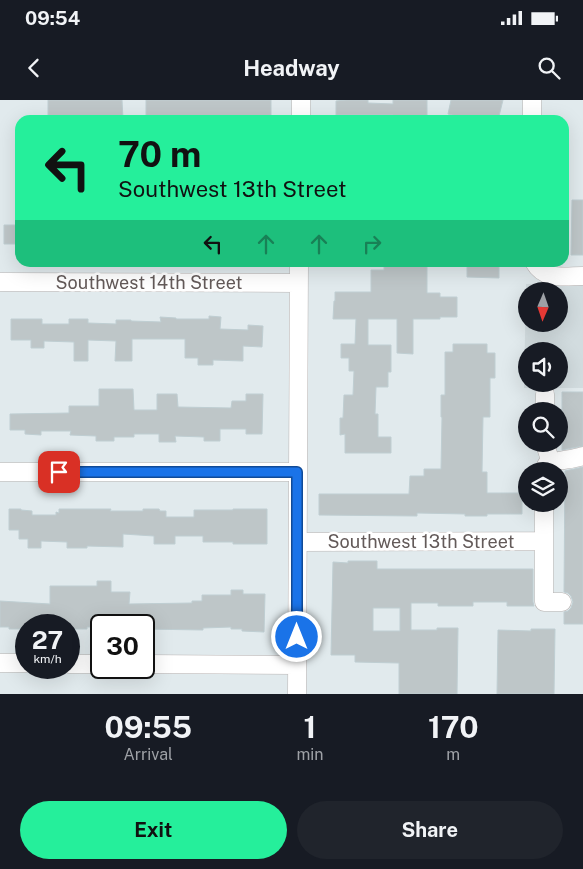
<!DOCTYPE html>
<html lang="en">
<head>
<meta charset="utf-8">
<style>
	body { margin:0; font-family:"Public Sans",sans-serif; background:#20242c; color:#f1f3f6; height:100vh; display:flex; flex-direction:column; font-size:19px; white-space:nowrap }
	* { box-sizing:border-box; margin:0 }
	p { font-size:16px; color:#9ea1a6 }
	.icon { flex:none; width:28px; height:28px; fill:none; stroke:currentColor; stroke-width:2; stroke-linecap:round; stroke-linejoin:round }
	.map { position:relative; height:594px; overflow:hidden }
	.details { display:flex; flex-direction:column; background:#171b24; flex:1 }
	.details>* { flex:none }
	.top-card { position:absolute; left:15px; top:15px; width:554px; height:152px; border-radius:15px; box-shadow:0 5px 20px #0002; background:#25ef9b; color:#111; overflow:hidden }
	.needle { width:32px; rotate:182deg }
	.fabs { position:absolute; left:518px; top:182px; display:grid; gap:10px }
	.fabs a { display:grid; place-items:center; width:50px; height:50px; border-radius:50%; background:#171b24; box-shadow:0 5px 20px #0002; font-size:25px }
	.speed { position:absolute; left:15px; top:514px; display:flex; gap:10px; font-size:25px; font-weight:700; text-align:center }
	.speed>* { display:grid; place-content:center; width:65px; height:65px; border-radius:50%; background:#171b24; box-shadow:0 5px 20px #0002; line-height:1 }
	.speed small { font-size:12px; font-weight:400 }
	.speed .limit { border:2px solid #111; border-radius:8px; background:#fff; color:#111 }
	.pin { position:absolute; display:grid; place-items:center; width:42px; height:42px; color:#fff; margin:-21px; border-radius:10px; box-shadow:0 2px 8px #0006 }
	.me { position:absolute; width:55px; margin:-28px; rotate:0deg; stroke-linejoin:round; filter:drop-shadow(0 0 4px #0008) }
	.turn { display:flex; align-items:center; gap:18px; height:105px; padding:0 20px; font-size:22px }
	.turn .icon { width:65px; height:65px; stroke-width:2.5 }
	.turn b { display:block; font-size:35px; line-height:42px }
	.lanes { display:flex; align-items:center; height:48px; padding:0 20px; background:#0003; justify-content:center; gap:25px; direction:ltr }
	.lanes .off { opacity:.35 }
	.eta { display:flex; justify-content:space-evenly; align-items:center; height:85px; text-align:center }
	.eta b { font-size:30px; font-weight:700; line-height:35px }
	.action { display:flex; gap:10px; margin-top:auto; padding:10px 20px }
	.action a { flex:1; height:58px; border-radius:30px; background:#25ef9b; color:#111; font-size:20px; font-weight:700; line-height:58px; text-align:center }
	.action a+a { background:#20242c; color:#f1f3f6 }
	.status { display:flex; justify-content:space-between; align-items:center; height:35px; padding:0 25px; background:#171b24; direction:ltr }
	.status svg { height:14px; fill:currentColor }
	header { display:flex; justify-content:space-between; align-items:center; height:65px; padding:0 20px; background:#171b24; font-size:22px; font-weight:700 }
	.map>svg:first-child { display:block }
</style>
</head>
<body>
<div class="status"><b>09:54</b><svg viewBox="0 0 49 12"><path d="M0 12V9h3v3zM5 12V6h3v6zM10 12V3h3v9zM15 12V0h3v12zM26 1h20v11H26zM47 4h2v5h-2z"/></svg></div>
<header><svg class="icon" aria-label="back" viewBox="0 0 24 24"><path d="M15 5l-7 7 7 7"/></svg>Headway<svg class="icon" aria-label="search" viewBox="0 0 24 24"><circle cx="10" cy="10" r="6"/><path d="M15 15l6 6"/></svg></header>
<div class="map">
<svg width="583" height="594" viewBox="0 0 583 594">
	<rect width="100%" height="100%" fill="#e1eaed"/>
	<path fill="#d2dcdf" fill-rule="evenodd" d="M583 183V288H524L526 184ZM526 191H559V224H526ZM526 251H559V284H526Z"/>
	<path fill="#bec6c8" stroke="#bfced2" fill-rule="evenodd" d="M48 0H122L123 19 48 20Z
		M146 0H271V20H217V19H185V17H146Z
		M346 0H368V3L393 4V0H427V19L393 20V15H336V1Z
		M451 0H503L498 20H474L448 14Z
		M572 100H583V155H571Z
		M4 125H20V144H4Z
		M384 162H427V193H440V197H457V217H440V219H413V254L397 253V219H368V245H391V272H388V287H376L375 314H378V337H391V353H345V334L340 335V318H343L344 295H353L354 271H349V258H341V244H355L356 219H333L334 201H335V192H371V170H384Z
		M467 162H492V166H499V178L467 177Z
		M209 216 221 217 220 229 248 230V225L263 226 262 247 243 246V261L213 260V265H198V258H185V239H132V261H115L116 241 88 240V261H74V242L44 241V248H31V240H11V219H42V224H69V219H88V223L116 224V220H131V221L161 222 160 217 176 218V219H209Z
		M453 244H487V253H495V278H490V317H483L482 372H487V393H522V414H487V416H465V414L417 413V416L319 415V394H409L410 376H424V369H441L442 317H441V295H445V252H453Z
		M99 289H133L134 310H157V294H177L178 307 231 308 232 301H246V294H263L262 334H246V329H220V341H204V337L175 336 176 342H159V334H134V337H114V341H96V336L70 335 71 331H41V335L25 334V330H10V314L69 313V306H99Z
		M562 292H583V346L562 350Z
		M583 367V524H564V512L568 511 571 508 573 502 571 496 568 493 564 492 565 371Z
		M9 409H21V410L32 411V415H56V412L59 413V409H111L110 411H143V409H159L160 411H166V417H194V410H233V409H267V444H233V442H203V436H175V444H154V436L123 434V447L87 446V448H67V442L41 441V448H28V439H19V430H9Z
		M348 461H377V469H533V502L534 506H507V502H473V506H438V503H411V530H437V528H458L457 594H399V563L355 562V555H331L333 462 348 463ZM373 508H400V531H373Z
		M97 481H111V492H130L129 504 192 503V501H202V495H231V490H243V494H265L264 532 242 531V529H231V527L203 528V530L144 529V525H101V527H87V529H69V525H58V523H32V525H26V528H20V529H9V527H0V501L50 504V486H97Z
		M531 529H555L554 594H497L498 530 531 531Z"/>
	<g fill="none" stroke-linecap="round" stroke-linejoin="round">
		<defs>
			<path id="minor" d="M301 20V0
				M532 20V0
				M534 162C545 181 564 176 583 176
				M0 182 298 183
				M545 294V311
				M545 344 551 363
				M544 371 546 365C555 360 572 360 583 356
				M0 372H297
				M544 404V502H562
				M298 442 544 441
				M0 563H26
				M69 564H101
				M144 564 297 565
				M297 594 299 162"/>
		</defs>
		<use href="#minor" stroke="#b9b3b2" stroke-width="19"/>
		<use href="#minor" stroke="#fff" stroke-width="18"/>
	</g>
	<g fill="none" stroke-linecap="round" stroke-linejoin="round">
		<defs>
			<path id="route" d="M59 372H297V537"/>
		</defs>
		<use href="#route" stroke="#114b97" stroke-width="12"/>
		<use href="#route" stroke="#1a73e8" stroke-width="9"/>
	</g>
	<g text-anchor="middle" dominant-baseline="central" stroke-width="5" stroke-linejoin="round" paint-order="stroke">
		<g font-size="18" fill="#635a59" stroke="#fff">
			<text x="149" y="182">Southwest 14th Street</text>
			<text x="421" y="441">Southwest 13th Street</text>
		</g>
	</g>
</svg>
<div class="fabs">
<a><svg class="needle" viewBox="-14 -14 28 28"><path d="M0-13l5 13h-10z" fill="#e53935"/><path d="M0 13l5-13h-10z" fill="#9ea1a6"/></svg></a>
<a><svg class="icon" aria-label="sound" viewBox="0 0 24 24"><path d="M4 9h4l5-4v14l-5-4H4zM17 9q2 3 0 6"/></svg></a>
<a><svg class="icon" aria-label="search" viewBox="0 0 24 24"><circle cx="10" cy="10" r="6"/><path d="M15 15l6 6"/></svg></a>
<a><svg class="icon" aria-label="layers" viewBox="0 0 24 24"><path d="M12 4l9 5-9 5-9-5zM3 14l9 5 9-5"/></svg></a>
</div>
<div class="speed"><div>27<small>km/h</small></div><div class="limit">30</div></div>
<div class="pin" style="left:59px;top:372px;background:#d93025"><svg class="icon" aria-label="arrive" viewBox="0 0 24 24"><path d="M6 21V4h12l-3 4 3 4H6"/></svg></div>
<svg class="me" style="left:297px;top:537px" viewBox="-20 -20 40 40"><circle r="17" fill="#1a73e8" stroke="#fff" stroke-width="3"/><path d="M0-11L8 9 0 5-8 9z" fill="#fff"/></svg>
<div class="top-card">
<div class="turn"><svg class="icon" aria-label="left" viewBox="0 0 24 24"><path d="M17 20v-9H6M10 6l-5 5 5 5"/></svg><div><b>70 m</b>Southwest 13th Street</div></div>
<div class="lanes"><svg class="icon" aria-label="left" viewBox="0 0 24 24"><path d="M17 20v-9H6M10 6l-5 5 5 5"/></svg><svg class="icon off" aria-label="ahead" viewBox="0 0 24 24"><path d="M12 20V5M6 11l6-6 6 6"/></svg><svg class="icon off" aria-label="ahead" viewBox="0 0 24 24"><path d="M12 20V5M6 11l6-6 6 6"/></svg><svg class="icon off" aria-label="right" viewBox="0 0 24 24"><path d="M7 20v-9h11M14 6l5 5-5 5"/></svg></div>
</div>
</div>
<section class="details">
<div class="eta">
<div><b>09:55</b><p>Arrival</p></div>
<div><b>1</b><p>min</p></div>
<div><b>170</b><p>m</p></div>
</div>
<div class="action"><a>Exit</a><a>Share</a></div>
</section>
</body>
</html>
